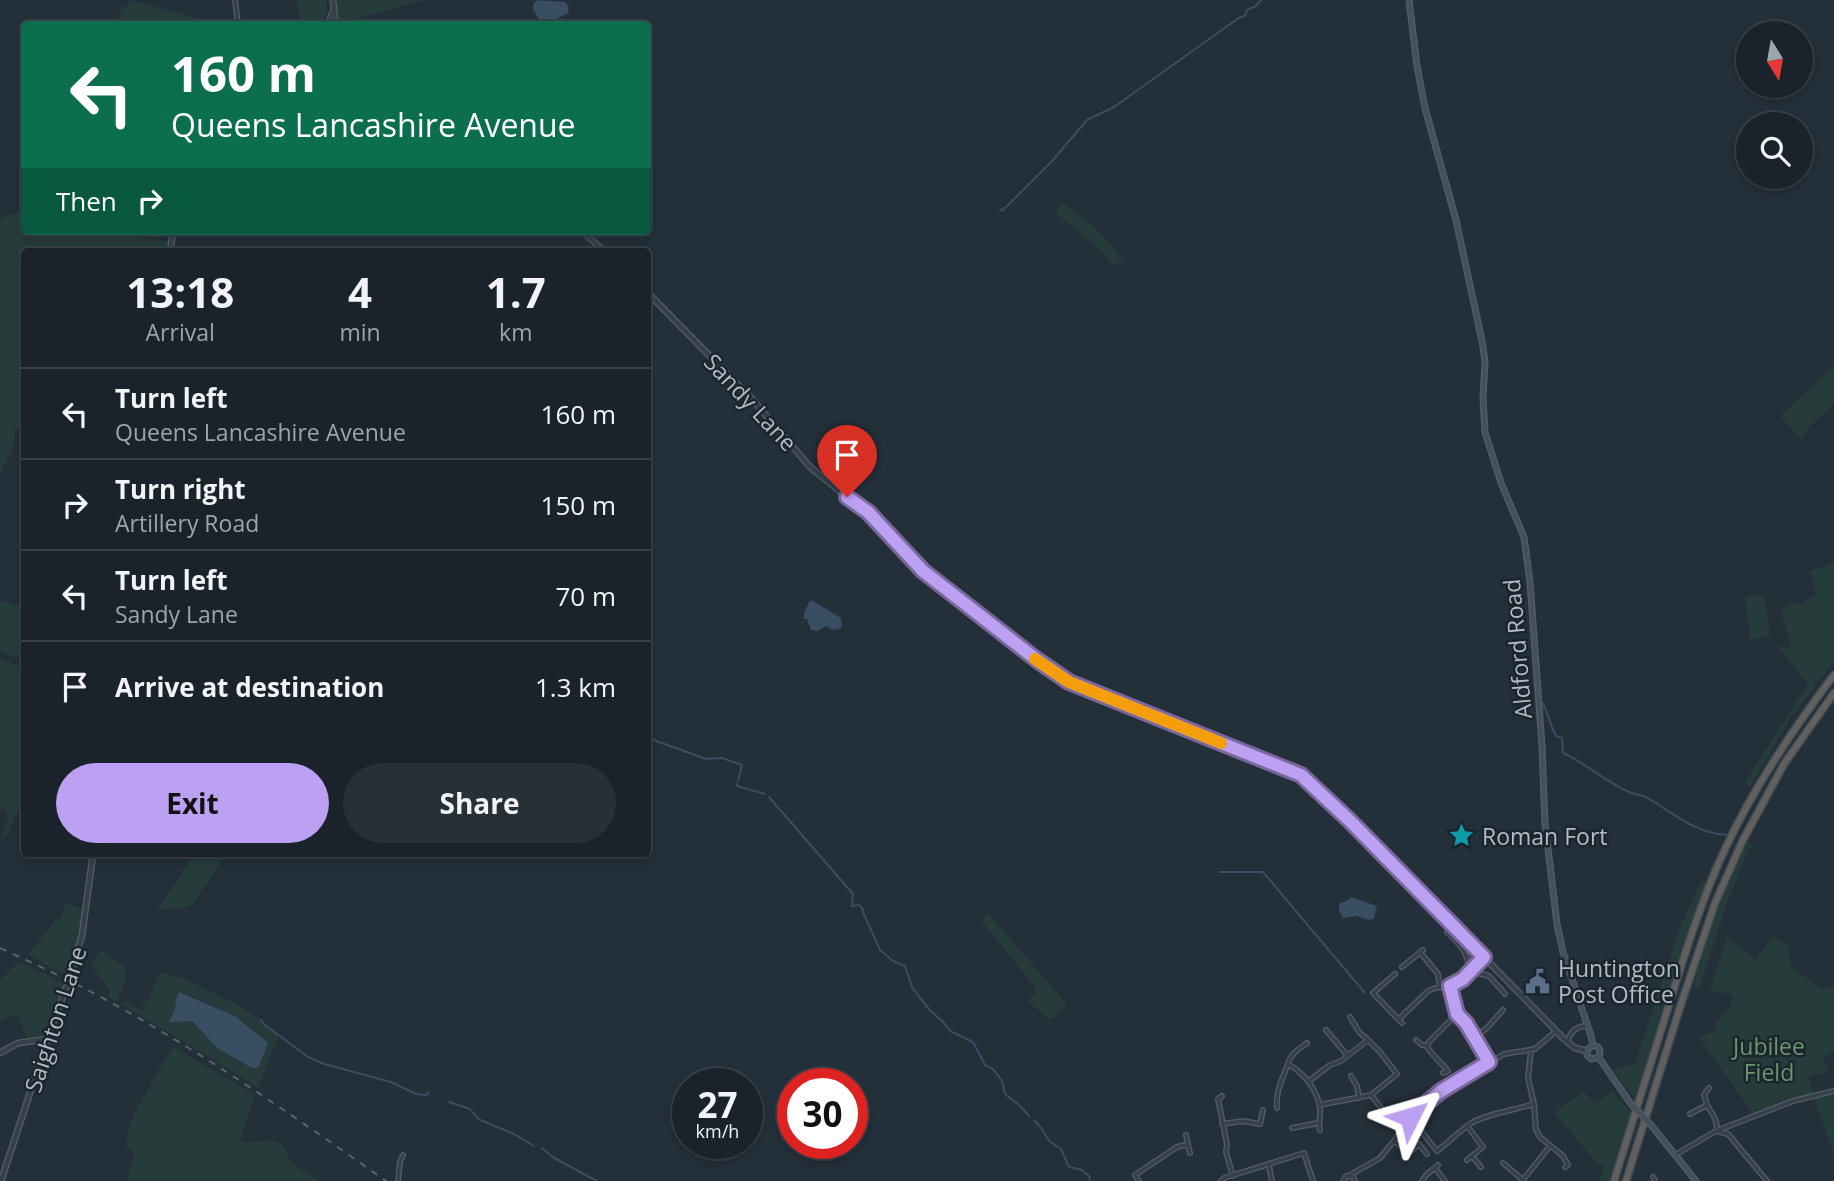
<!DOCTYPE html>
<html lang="en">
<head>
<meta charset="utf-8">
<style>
	body { margin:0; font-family:"Open Sans",sans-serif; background:#272f37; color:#f1f3f6; height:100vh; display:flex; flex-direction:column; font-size:26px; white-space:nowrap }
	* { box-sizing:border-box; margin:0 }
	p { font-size:23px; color:#9fa4a9 }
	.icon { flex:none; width:38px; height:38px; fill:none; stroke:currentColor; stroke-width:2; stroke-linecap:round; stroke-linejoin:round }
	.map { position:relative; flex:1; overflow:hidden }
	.drawer { position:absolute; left:21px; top:248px; width:630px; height:609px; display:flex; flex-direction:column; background:#1a232b; border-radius:7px; box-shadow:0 4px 10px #0003,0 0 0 2px #384047 }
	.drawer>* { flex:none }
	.hud { position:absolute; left:21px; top:21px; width:630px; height:214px; border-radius:7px; box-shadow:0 4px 10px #0003,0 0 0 2px #384047; background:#0b6e4f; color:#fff; overflow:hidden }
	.needle { width:46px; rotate:169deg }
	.tools { position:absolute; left:1736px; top:21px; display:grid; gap:14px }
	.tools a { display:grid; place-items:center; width:77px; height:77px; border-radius:50%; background:#1a232b; box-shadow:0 4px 10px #0003,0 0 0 2px #384047; font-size:35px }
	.speed { position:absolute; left:672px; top:1068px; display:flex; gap:14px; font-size:35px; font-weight:700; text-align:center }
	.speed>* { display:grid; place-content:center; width:91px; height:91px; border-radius:50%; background:#1a232b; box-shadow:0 4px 10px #0003,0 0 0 2px #384047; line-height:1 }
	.speed small { font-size:18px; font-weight:400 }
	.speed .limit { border:10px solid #d22; background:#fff; color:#111 }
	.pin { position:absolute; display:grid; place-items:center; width:60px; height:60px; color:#fff; margin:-72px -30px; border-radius:50% 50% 50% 0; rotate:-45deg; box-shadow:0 0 7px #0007 }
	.pin .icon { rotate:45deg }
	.me { position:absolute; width:77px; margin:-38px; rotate:50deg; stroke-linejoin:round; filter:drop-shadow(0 0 5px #0008) }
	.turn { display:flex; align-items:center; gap:24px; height:147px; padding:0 35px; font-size:32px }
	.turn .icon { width:91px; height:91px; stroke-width:2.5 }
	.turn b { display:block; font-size:49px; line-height:60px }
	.then { display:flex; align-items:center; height:66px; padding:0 35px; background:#0003; gap:14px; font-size:26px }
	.eta { display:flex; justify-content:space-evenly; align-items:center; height:119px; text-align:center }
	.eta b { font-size:42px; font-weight:700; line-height:49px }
	.button { display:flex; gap:14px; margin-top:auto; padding:14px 35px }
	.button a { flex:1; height:80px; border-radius:42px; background:#bca0f2; color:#111; font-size:28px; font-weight:700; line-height:80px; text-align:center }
	.button a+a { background:#272f37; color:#f1f3f6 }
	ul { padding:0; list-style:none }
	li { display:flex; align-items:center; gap:21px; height:91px; padding:0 35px; border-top:2px solid #384047 }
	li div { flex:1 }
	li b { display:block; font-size:26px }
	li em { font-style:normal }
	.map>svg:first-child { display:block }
</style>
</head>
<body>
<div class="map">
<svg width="1834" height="1181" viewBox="0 0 1834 1181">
	<rect width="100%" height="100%" fill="#232f39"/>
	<path fill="#263c3b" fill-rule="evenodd" d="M130 0 199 18 198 24H112L113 22H117L123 5 127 7Z
		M296 0H326L327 12 321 24H300Z
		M337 0H425L338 24Z
		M1063 203 1094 227 1123 258 1116 264V268L1101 251 1055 212Z
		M24 209V231H143L142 238 169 241 167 252H24V427L15 429 14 445 0 473V219Z
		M1834 366V403C1822 418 1810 421 1802 440L1780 416Z
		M1834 562V663L1819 680 1814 682V688L1790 719 1750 787 1744 783 1808 684 1776 645 1789 649 1794 647 1791 645 1781 612C1786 605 1795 602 1803 605L1806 599 1816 595 1810 571Z
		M1765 595 1770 636 1750 639 1745 597Z
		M0 600 24 607V660L0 652Z
		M0 659 24 668V799L5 838 0 839 8 818 4 805 0 812Z
		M1747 842 1753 845V850L1749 848 1748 851 1729 898 1699 990 1695 986 1694 982 1715 915Z
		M195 854H227L193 904C183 911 169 907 157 910Z
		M1701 881 1706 882 1690 924 1635 1099 1612 1070 1635 1064 1680 927Z
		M66 903 84 909 81 932 67 976 28 955 55 920 61 918Z
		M988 913 1067 1004 1053 1018 1048 1019 1029 1002 1028 1000 1036 993 1035 987 981 920Z
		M1727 937 1755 959 1773 937 1789 946 1791 967 1822 989 1834 986V1052L1823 1057 1829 1071 1808 1077 1814 1095 1753 1114 1699 1037 1716 1031 1715 1023 1731 1004 1732 995 1710 990Z
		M101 950 125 967 126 980 116 1002 108 996 110 991 91 965Z
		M18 962 64 983 47 1034 27 1038 17 1015 0 1021V980Z
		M160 972 182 978 235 1003 261 1020 265 1025 279 1035 258 1088 180 1039 123 1006 122 1005 124 1001 142 1011 146 1005 141 1002 143 999 148 1001ZM179 992C206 1001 232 1013 255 1031L245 1065 217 1048 191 1021 169 1022 175 1008 176 999Z
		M174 1047 255 1095 240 1140C251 1145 262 1139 274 1141 289 1145 284 1152 291 1161 297 1170 311 1172 318 1181H127L135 1153 126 1147 128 1128 137 1109 159 1069Z
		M1584 1091 1595 1104 1612 1091 1632 1113 1609 1181H1600L1604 1167 1597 1163 1554 1113Z
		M1834 1093V1155L1814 1098Z"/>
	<path fill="#394e62" d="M538 0 565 2 569 7 568 13 555 20 549 21 547 24H539L538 18 533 9 534 3Z
		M813 601 841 618 842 626 840 629 833 630 826 626 818 631 811 630 807 619H804V613L809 602Z
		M1351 897 1377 906 1374 918 1370 920 1356 916 1343 918 1339 910V904L1348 900Z
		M179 992 235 1016 268 1043 259 1066 256 1068H252L217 1048 192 1021 169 1022 175 1009 176 999Z"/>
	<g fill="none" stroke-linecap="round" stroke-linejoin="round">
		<path stroke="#394e62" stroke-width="2" d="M1000 209 1002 211 1053 160 1087 120 1114 107 1240 17 1245 16 1247 10 1256 6 1261 0
			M1543 703 1554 732 1556 736 1562 738 1563 753C1586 763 1605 782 1629 792 1635 795 1643 795 1649 799 1675 814 1696 834 1728 835
			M648 738 706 759 722 758 742 765 738 781
			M737 784V786L765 794
			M769 797 853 894 852 906 859 905 863 909 862 910 880 950 893 961 905 966 912 987 920 998 930 1010 944 1023 950 1031 973 1042 985 1065 993 1069 1002 1081 1005 1094 1019 1105 1029 1116
			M1220 872H1263L1365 993
			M261 1020 265 1025 308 1057 324 1064 391 1082 416 1094 426 1095 429 1092
			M1467 1074 1486 1062
			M449 1102 470 1109 478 1119 514 1134 534 1146
			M1034 1120 1041 1128 1049 1141 1061 1149 1069 1167 1082 1170 1090 1177 1089 1181
			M1396 1125 1441 1089
			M542 1148 554 1158 597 1181"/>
		<defs>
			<path id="minor" d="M235 0 238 24
				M1447 932C1461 946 1467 951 1470 971L1489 976 1505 994
				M1420 952 1438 974 1440 987
				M1402 967 1423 950
				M1395 974 1373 993 1402 1023
				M1450 986 1457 1014 1466 1023 1489 1062
				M1350 1017 1359 1032 1368 1040
				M1399 1019 1428 991C1436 986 1443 988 1451 986 1464 982 1474 966 1484 957
				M1326 1030 1347 1055
				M1474 1037 1487 1028 1503 1010
				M1416 1040 1422 1045 1427 1046C1431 1055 1442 1063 1448 1071L1443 1073
				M1568 1043C1569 1032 1577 1025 1588 1026
				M1427 1046 1429 1042 1457 1014
				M1531 1050 1528 1078 1534 1104 1536 1130 1540 1137 1563 1156 1568 1165 1565 1167
				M1288 1064C1290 1054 1299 1049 1307 1043
				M1351 1076 1357 1086 1359 1098
				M1309 1081 1330 1065 1341 1061 1368 1040 1380 1052 1397 1074 1371 1095 1319 1105
				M1371 1095 1400 1132
				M1222 1096 1218 1099 1227 1144 1226 1152 1233 1176
				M1707 1105 1704 1095 1709 1088
				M1277 1108C1275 1092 1283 1078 1288 1064 1304 1073 1317 1089 1320 1108 1321 1116 1318 1123 1320 1130
				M1690 1114 1707 1105C1712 1114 1719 1121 1716 1131L1793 1101 1834 1091
				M1410 1117 1437 1151C1449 1142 1460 1130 1473 1122 1490 1113 1515 1110 1534 1104
				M1222 1124 1243 1121 1260 1124 1263 1110
				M1467 1126 1483 1147 1467 1160
				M1292 1128 1318 1123
				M1186 1135 1190 1153
				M1394 1141 1410 1152 1419 1144 1427 1154
				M1675 1155 1716 1131 1728 1134 1767 1181
				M1472 1156 1481 1167
				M1503 1163 1523 1180
				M1438 1165 1435 1168 1445 1181
				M1269 1166 1272 1181
				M1350 1175 1380 1158 1394 1141 1410 1117 1441 1091 1504 1054 1535 1049 1556 1031
				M1653 1177 1655 1181
				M398 1181 400 1162 403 1155
				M1139 1181 1135 1175 1177 1147 1188 1144
				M1221 1181 1224 1178 1304 1153 1313 1181
				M1343 1181 1346 1176 1353 1177 1355 1181
				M1422 1181 1427 1174 1435 1168
				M1522 1181 1550 1146"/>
			<path id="tertiary" d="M334 12 336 24
				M328 24 334 9 333 0
				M582 231 605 252
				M170 252 173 231
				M648 293 753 400 810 467 847 497 868 511 923 571 1037 660 1069 682 1193 733 1243 751 1301 775 1349 819 1564 1039 1575 1048 1587 1051
				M70 977 82 935 93 854
				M0 1053 18 1043 48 1039
				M1 1181 52 1026 67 986"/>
			<path id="secondary" d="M1409 0 1417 66 1425 108 1456 220 1482 341 1485 361 1483 398 1485 432 1501 483 1524 537 1530 582 1542 746 1545 823 1557 924 1563 952 1591 1036 1593 1045
				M1593 1045 1587 1050V1055L1591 1059 1598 1058
				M1593 1045 1598 1047 1600 1050 1599 1058
				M1599 1058 1631 1104
				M1651 1125 1696 1181"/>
			<path id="trunk" d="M1614 1181C1632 1123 1650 1065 1668 1008 1685 953 1702 898 1726 847 1755 785 1793 729 1834 675
				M1626 1181 1682 1001 1715 903 1742 842 1784 764 1834 693"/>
		</defs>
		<use href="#minor" stroke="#545e67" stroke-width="6"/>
		<use href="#tertiary" stroke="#545e67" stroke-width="7"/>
		<use href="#secondary" stroke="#545e67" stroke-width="7"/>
		<use href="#trunk" stroke="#414b54" stroke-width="9"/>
		<use href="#minor" stroke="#36404a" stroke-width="3.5"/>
		<use href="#tertiary" stroke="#36404a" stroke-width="4.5"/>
		<use href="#secondary" stroke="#44505c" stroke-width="4.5"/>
		<use href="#trunk" stroke="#62605e" stroke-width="6"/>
		<path stroke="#586570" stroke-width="2" stroke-dasharray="7 7" stroke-linecap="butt" d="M0 948C33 963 65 978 97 995 198 1049 292 1115 386 1181"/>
		<defs>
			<path id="tertiary-bridge" d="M67 986 70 977"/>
			<path id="secondary-bridge" d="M1631 1104 1651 1125"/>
		</defs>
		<use href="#tertiary-bridge" stroke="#545e67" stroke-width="7" stroke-linecap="butt"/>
		<use href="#secondary-bridge" stroke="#545e67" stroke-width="7" stroke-linecap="butt"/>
		<use href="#tertiary-bridge" stroke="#36404a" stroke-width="4.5"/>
		<use href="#secondary-bridge" stroke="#44505c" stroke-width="4.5"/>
	</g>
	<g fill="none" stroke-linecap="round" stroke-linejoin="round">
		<defs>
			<path id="route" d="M847 497 868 512 923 571 1037 660 1069 682 1301 775 1349 820 1484 957 1463 979 1450 986 1457 1014 1466 1023 1489 1062 1441 1091 1410 1117"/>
		</defs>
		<use href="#route" stroke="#7a689d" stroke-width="18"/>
		<use href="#route" stroke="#bca0f2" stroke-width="12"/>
		<path stroke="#f59e0b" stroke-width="12" d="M1035 659 1069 682 1221 743"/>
	</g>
	<defs>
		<symbol id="sight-bare" viewBox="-9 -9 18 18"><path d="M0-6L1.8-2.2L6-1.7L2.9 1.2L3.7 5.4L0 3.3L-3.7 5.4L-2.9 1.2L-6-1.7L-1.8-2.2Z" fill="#0f9aa8" stroke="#1b252e" stroke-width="2.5" paint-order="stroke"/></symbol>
		<symbol id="civic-bare" viewBox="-9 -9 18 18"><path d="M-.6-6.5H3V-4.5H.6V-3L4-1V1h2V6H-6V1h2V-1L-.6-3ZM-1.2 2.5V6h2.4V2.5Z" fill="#5c6f8a" stroke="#1b252e" stroke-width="2.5" paint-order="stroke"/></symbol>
	</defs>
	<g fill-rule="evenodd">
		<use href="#sight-bare" x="1444" y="818" width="35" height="35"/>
		<use href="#civic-bare" x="1520" y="964" width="35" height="35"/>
	</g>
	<g text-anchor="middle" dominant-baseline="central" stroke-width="5" stroke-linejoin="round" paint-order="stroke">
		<g font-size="23" fill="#b1bbc6" stroke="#1b252e">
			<text transform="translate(751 402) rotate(47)">Sandy Lane</text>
			<text transform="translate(1517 649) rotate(-95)">Aldford Road</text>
			<text transform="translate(55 1019) rotate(-72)">Saighton Lane</text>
		</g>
		<g font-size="23" fill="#b1bbc6" stroke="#1b252e" text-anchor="start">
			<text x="1482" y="836">Roman Fort</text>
			<text x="1558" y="968">Huntington<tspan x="1558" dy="26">Post Office</tspan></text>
		</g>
		<g font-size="23" fill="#69966f" stroke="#1b252e">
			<text x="1769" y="1046">Jubilee<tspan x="1769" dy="26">Field</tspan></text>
		</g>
	</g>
</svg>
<div class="tools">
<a><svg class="needle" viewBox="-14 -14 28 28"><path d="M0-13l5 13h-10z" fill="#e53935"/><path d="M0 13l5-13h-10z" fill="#9fa4a9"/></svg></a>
<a><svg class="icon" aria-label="search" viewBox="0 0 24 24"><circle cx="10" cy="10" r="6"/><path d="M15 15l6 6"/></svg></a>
</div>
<div class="speed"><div>27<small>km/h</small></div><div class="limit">30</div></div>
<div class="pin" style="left:847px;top:497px;background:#d93025"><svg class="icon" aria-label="arrive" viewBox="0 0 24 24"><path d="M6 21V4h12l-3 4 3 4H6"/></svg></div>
<svg class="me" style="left:1410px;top:1117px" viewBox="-20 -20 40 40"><path d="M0-17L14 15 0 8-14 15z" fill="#bca0f2" stroke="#fff" stroke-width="4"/></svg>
<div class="hud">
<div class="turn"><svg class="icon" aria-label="left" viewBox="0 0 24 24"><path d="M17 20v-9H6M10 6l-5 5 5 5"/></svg><div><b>160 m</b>Queens Lancashire Avenue</div></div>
<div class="then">Then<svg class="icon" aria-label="right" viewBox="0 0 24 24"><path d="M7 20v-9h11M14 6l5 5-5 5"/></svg></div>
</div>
<section class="drawer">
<div class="eta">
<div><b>13:18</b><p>Arrival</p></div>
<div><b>4</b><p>min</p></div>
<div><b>1.7</b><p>km</p></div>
</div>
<ul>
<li><svg class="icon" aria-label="left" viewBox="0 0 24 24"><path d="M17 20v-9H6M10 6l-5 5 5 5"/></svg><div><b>Turn left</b><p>Queens Lancashire Avenue</p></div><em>160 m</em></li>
<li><svg class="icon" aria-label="right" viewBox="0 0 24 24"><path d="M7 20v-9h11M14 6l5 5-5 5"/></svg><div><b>Turn right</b><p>Artillery Road</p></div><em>150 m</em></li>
<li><svg class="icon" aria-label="left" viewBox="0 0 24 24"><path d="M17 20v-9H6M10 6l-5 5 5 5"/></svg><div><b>Turn left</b><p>Sandy Lane</p></div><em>70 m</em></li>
<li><svg class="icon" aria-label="arrive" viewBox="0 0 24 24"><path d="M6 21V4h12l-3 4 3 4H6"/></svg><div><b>Arrive at destination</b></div><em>1.3 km</em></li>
</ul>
<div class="button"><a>Exit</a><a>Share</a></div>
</section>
</div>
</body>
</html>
